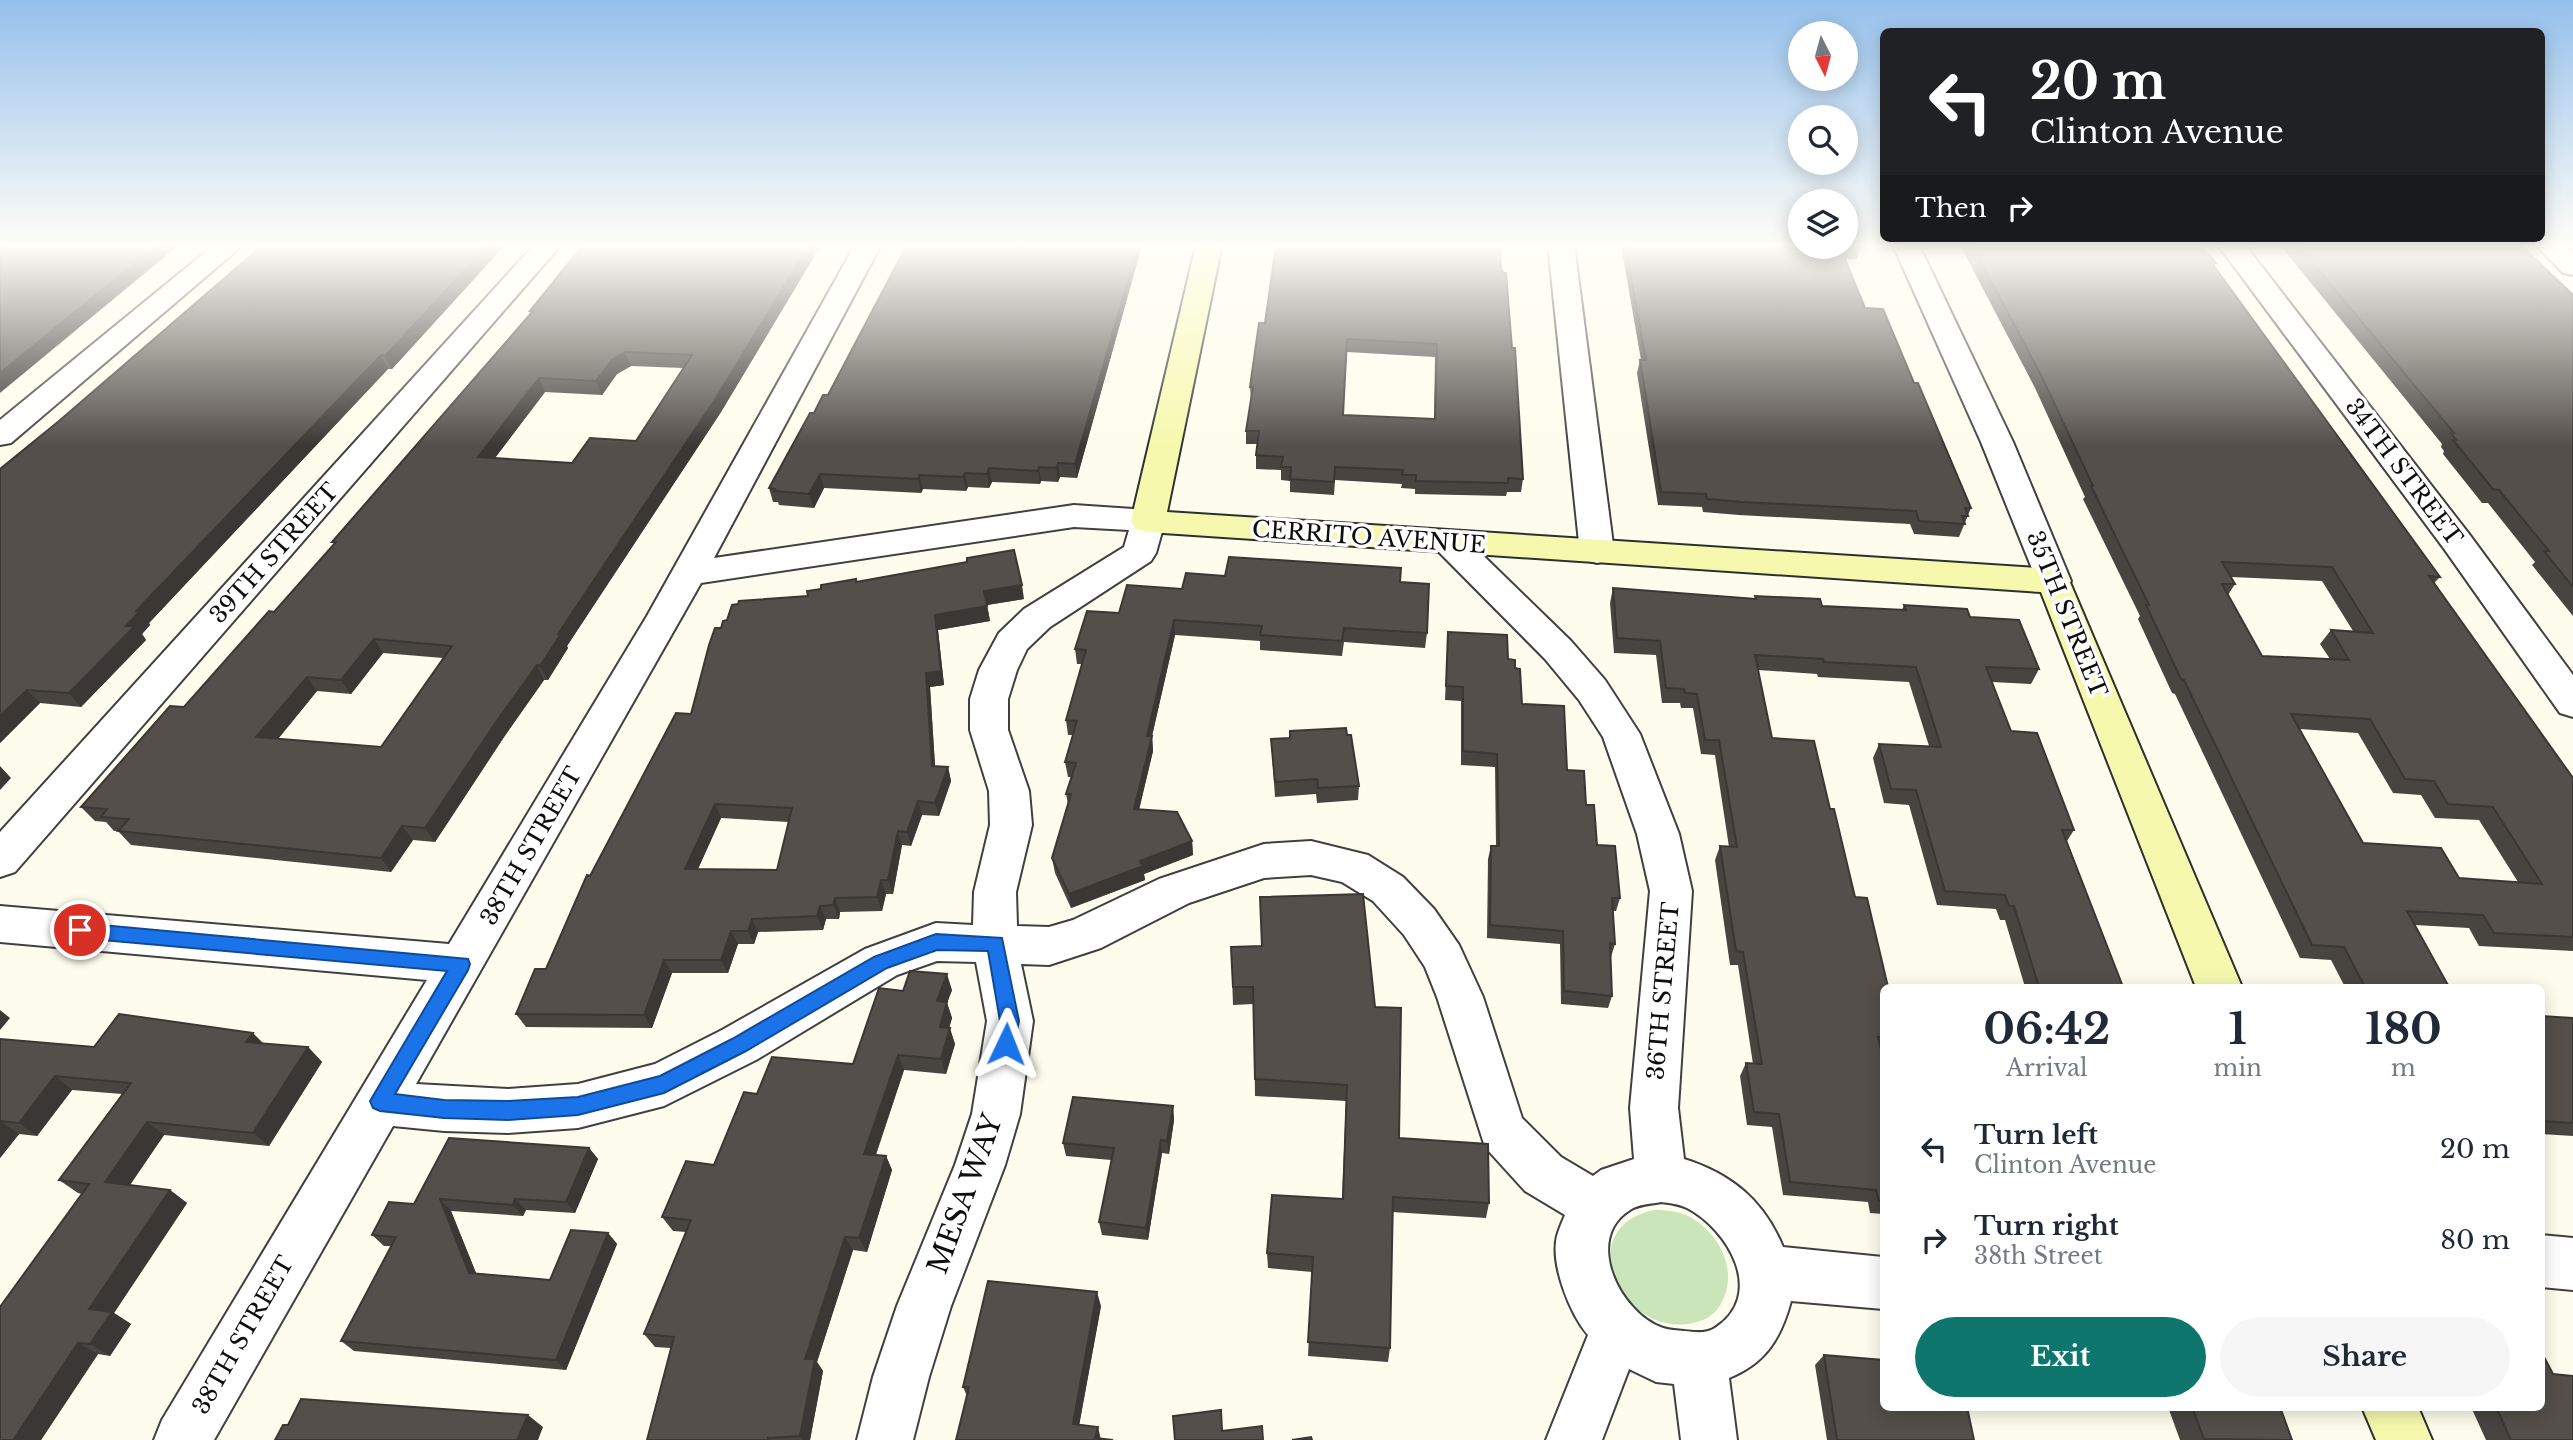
<!DOCTYPE html>
<html lang="en">
<head>
<meta charset="utf-8">
<style>
	body { margin:0; font-family:"Libre Baskerville",serif; background:#f6f6f7; color:#1f2937; height:100vh; display:flex; flex-direction:column; font-size:26px; white-space:nowrap }
	* { box-sizing:border-box; margin:0 }
	p { font-size:23px; color:#747a83 }
	.icon { flex:none; width:38px; height:38px; fill:none; stroke:currentColor; stroke-width:2; stroke-linecap:round; stroke-linejoin:round }
	.map { position:relative; flex:1; overflow:hidden }
	.panel { position:absolute; left:1880px; top:984px; width:665px; height:427px; display:flex; flex-direction:column; background:#fff; border-radius:10px; box-shadow:0 4px 18px #0003 }
	.panel>* { flex:none }
	.hud { position:absolute; left:1880px; top:28px; width:665px; height:214px; border-radius:10px; box-shadow:0 4px 18px #0003; background:#202124; color:#fff; overflow:hidden }
	.needle { width:46px; rotate:174deg }
	.fabs { position:absolute; left:1788px; top:21px; display:grid; gap:14px }
	.fabs a { display:grid; place-items:center; width:70px; height:70px; border-radius:50%; background:#fff; box-shadow:0 4px 18px #0003; font-size:35px }
	.pin { position:absolute; display:grid; place-items:center; width:60px; height:60px; color:#fff; margin:-30px; border:4px solid #fff; border-radius:50%; box-shadow:0 2px 7px #0007 }
	.me { position:absolute; width:77px; margin:-38px; rotate:2deg; stroke-linejoin:round; filter:drop-shadow(0 0 5px #0008) }
	.turn { display:flex; align-items:center; gap:24px; height:147px; padding:0 35px; font-size:32px }
	.turn .icon { width:91px; height:91px; stroke-width:2.5 }
	.turn b { display:block; font-size:49px; line-height:60px }
	.then { display:flex; align-items:center; height:66px; padding:0 35px; background:#0003; gap:14px; font-size:26px }
	.eta { display:flex; justify-content:space-evenly; align-items:center; height:119px; text-align:center }
	.eta b { font-size:42px; font-weight:800; line-height:49px }
	.primary-button { display:flex; gap:14px; margin-top:auto; padding:14px 35px }
	.primary-button a { flex:1; height:80px; border-radius:42px; background:#0f766e; color:#fff; font-size:28px; font-weight:800; line-height:80px; text-align:center }
	.primary-button a+a { background:#f6f6f7; color:#1f2937 }
	ul { padding:0; list-style:none }
	li { display:flex; align-items:center; gap:21px; height:91px; padding:0 35px }
	li div { flex:1 }
	li b { display:block; font-size:26px }
	li em { font-style:normal }
	.map>svg:first-child { display:block }
</style>
</head>
<body>
<div class="map">
<svg width="2573" height="1440" viewBox="0 0 2573 1440">
	<rect width="100%" height="100%" fill="#fefded"/>
	<path fill="#cae5ba" d="M1654 1210C1667 1210 1679 1211 1690 1217 1722 1235 1740 1275 1719 1307 1713 1316 1703 1321 1693 1323 1623 1339 1569 1228 1654 1210Z"/>
	<g fill="none" stroke-linecap="round" stroke-linejoin="round">
		<defs>
			<path id="street" d="M214 245H243L11 443 0 445V420Z
				M534 245H561L15 872 0 877V832Z
				M855 245H881L714 558 1074 505 1148 510 1160 513 1165 521 1156 553 1151 561 1050 627 1027 649 1017 670 1008 699V730L1029 791 1032 825 1016 892 1017 926 1049 927 1073 920 1159 879 1264 844 1311 841 1368 855 1403 877 1434 909 1459 945 1483 997 1522 1118 1561 1157 1593 1176 1601 1170 1634 1159 1630 1108 1650 891 1637 834 1603 737 1579 700 1545 659 1437 550 1432 542 1437 534 1449 531 1461 534 1571 641 1605 680 1640 734 1679 834 1692 891 1678 1108 1684 1159C1732 1174 1764 1201 1783 1247L1883 1257V1309L1791 1301C1781 1338 1766 1363 1729 1378L1737 1440H1681L1674 1384 1656 1382 1629 1369 1602 1440H1546L1588 1335C1570 1314 1550 1264 1557 1236 1559 1229 1562 1222 1565 1215L1525 1191 1485 1147 1437 997 1425 967 1404 935 1373 901 1342 882 1311 875 1264 878 1189 903 1101 948 1049 965 1021 964 1033 1021 1020 1114 1005 1165 951 1306 929 1377 913 1440H857L873 1377 897 1306 955 1165 972 1114 987 1021 976 962 937 961 897 975 756 1060 664 1106 578 1128 508 1133 444 1131 393 1126 214 1440H154L162 1420 427 980 0 942V906L449 944 647 616ZM1074 527 1129 530 1124 547 1024 609 999 633 979 670 970 699V730L989 791 990 825 974 892 973 925 936 923 865 949 722 1030 655 1064 578 1084 508 1089 416 1084 701 583ZM1661 1202C1669 1203 1679 1204 1687 1208 1729 1230 1766 1295 1715 1328 1706 1334 1695 1332 1684 1331 1677 1330 1669 1330 1663 1328 1620 1313 1583 1239 1630 1210 1638 1204 1652 1204 1661 1202Z
				M1548 245H1574L1614 552 1609 560 1597 563 1585 560 1580 552Z
				M1893 245H1919L2013 442 2071 581 2066 589 2054 593 2042 589 2037 581 1981 442Z
				M2218 245H2245L2469 534 2573 675V717L2560 713 2445 550Z
				M2536 245H2564L2573 253V275L2563 273Z
				M2541 1235 2573 1238V1290L2541 1287Z"/>
			<path id="secondary" d="M1196 245H1222L1167 512 2054 569 2066 573 2242 987H2196L2041 592 1148 532 1136 529 1131 521Z
				M2362 1407H2418L2432 1440H2376Z"/>
		</defs>
		<use href="#street" stroke="#404040" stroke-width="4"/>
		<use href="#secondary" stroke="#2f2f2f" stroke-width="4"/>
		<use href="#street" fill="#fff" fill-rule="evenodd"/>
		<use href="#secondary" fill="#f6f9ad" fill-rule="evenodd"/>
	</g>
	<path fill="#484440" fill-rule="evenodd" d="M263 245H505L392 369H388L149 623 150 625 142 634 146 640 81 707 40 703 0 743 59 421Z
		M583 245H821L721 412 567 646 568 648 548 680H544L504 737 435 842 413 840 391 872 131 845 118 831H114L106 822 95 821 81 807 184 707 274 612 334 544 332 542 531 314 530 311ZM631 366 683 368 636 441 572 463 495 458 545 392 602 395 617 374ZM383 653 443 658 381 747 278 739 317 691 351 694Z
		M1142 245 1077 478 1060 477 1058 482 1041 481 1040 484 992 482 989 488 968 487 966 491 923 489 921 493 824 488 814 508 779 505 778 502H773L769 488 828 395Z
		M1621 245H1801L1860 247 1857 259H1845L1865 308 1914 383 1971 508 1959 537 1914 534 1910 524 1739 515 1703 512 1702 507 1658 505 1637 373 1640 360H1641Z
		M1960 245H2201L2216 263 2214 266 2440 577 2434 583 2573 778V951L2479 946 2469 928 2415 925 2449 987H2345L2331 960 2300 958 2175 694 2172 693 2138 619 2140 616 2083 499 2085 497 2035 388ZM2231 577 2322 581 2353 631 2331 630 2320 644 2330 659 2262 656 2228 595 2235 584ZM2300 729 2358 733 2393 793 2421 795 2435 818 2479 820 2518 882 2459 878 2363 843Z
		M2280 245H2521L2573 295V616L2532 565 2535 562 2488 503H2482L2443 454 2444 451 2441 447 2442 444Z
		M1501 268 1523 479 1521 492H1507L1506 496 1415 494V489L1401 488 1402 484 1335 480 1334 495 1290 492V481L1281 480V470L1256 469V455L1257 444H1246V431L1251 400 1250 387 1265 323ZM1347 352 1435 357 1434 419 1343 415Z
		M1225 576 1400 582 1427 633 1425 648 1344 642 1342 656 1260 650V641L1175 635 1152 736 1153 751 1139 809 1192 841 1193 855 1144 874 1145 880 1071 908 1055 873 1052 858 1068 804 1066 794 1071 777H1068L1065 762 1073 735H1068L1066 720 1082 664H1077L1075 649 1119 613 1182 589Z
		M857 582 1024 599 987 605 990 621 938 630 944 685 930 687 935 766 948 767 951 781 939 816 922 815 911 846 902 845 893 894H886L882 911 840 912 839 919H826L823 930 758 932 754 944H738L728 973H672L652 1028 526 1027 516 1014 546 969 590 876 691 714 721 628 727 620ZM721 818 789 822 777 870 698 869Z
		M1613 588 1755 599V596L1822 606 1902 610 1904 605 1970 617 2039 669 2031 684 1992 682 2011 731 2074 830 2067 841 2123 987H2025L2005 920H2000L1996 909 1937 905 1909 805 1884 803 1873 758 1879 744 1929 746 1909 682 1818 677 1817 674 1758 670 1772 738 1830 809 1855 897 1883 987V1051H1881L1883 1058V1214L1870 1213 1868 1202 1783 1195 1772 1127 1747 1125 1740 1076 1746 1063 1753 1064 1738 965H1730L1715 860 1720 846 1729 847 1715 755 1701 754 1693 708H1681L1680 703H1662L1656 655 1614 653 1610 603Z
		M1448 632 1508 659 1515 668 1522 704 1567 770 1586 805 1597 845 1620 898 1616 911H1613L1615 944 1611 957 1610 956 1612 996 1608 1008 1561 1004 1560 944 1487 938 1488 859 1491 846H1496L1495 767 1461 765V701L1445 700Z
		M1290 731 1347 735 1359 786 1358 800 1317 803 1316 794 1275 797 1271 739 1290 738Z
		M1231 947 1375 1007 1399 1138 1489 1203 1486 1218 1392 1212 1390 1348 1388 1362 1308 1356 1312 1272 1268 1268 1267 1253 1342 1199 1346 1101 1255 1096 1254 1004 1233 1005Z
		M952 990 947 1003 952 1018 949 1028 955 1044 946 1074 904 1070 876 1155 886 1156 892 1170 867 1252 853 1250 817 1362 823 1371 810 1440H647L671 1348 655 1347 644 1334 686 1232 673 1231 662 1217 714 1165 757 1094 853 1064 903 991Z
		M2541 1016 2573 1018V1136L2541 1134Z
		M0 1039 94 1047 264 1044 308 1047 322 1062 269 1146 164 1135 130 1185 170 1190 187 1203 114 1313 131 1324 110 1356 98 1354 41 1440H0L82 1194 78 1193 59 1180 122 1094 72 1090 37 1136 19 1134 0 1158Z
		M1173 1106 1174 1120 1169 1154 1162 1153 1148 1240 1102 1235 1099 1222 1111 1160 1066 1156 1063 1143Z
		M589 1148 598 1159 575 1213 526 1210 523 1216 451 1211 476 1273 550 1280 608 1233 617 1244 566 1370 354 1351 341 1341 391 1246H384L372 1235 414 1204Z
		M1101 1306 1079 1425 956 1440 967 1396 963 1387Z
		M1824 1355 1974 1440H1827L1815 1365Z
		M2553 1374 2573 1440H2486L2471 1407H2541Z
		M2168 1407H2280L2292 1440H2180Z"/>
	<path fill="#3b3734" d="M157 245H179L0 393V373Z
		M488 245H505L392 369 385 356Z
		M809 245H821L721 412 567 646 568 648 548 680 540 666 558 634Z
		M1138 245H1142L1077 478 1075 464Z
		M625 352 631 366 617 374 602 395 596 381 612 360Z
		M381 355 388 369 149 623 150 625 142 634 146 640 81 707 69 693 126 626 136 611Z
		M539 378 545 392 485 471 478 457Z
		M1058 463 1060 477 1058 482 1056 468Z
		M1039 467 1041 481 1040 484 1038 471Z
		M989 468 992 482 989 488 987 474Z
		M965 473 968 487 966 491 963 477Z
		M820 474 824 488 814 508 809 494Z
		M919 475 923 489 921 493 918 479Z
		M1022 585 1024 599 987 605 990 621 938 630 944 685 930 687 936 780 932 766 926 673 935 615 984 591Z
		M1174 620 1175 635 1152 736 1153 751 1136 823 1134 809 1147 736Z
		M374 639 383 653 351 694 341 680Z
		M537 665 544 680 504 737 435 842 425 828 496 722Z
		M307 677 317 691 268 751 256 737Z
		M27 690 40 703 0 743V716Z
		M0 766 11 778 0 790Z
		M948 767 951 781 939 816 935 803Z
		M918 801 922 815 911 846 907 832Z
		M715 804 721 818 692 882 685 869Z
		M402 826 413 840 391 872 381 858Z
		M898 831 902 845 893 894 888 880Z
		M1192 841 1193 855 1144 874 1145 880 1071 908 1069 894 1140 861Z
		M881 880 886 894 882 911 877 897Z
		M835 898 840 912 839 919 833 905Z
		M820 906 826 919 823 930 817 916Z
		M752 919 758 932 754 944 748 931Z
		M731 931 738 944 728 973 721 960Z
		M664 960 672 973 652 1028 644 1015Z
		M947 974 952 990 947 1003 952 1018 945 1042 940 1027 937 1001Z
		M0 1010 10 1018 0 1030Z
		M950 1028 955 1044 946 1074 941 1059Z
		M253 1033 267 1047 246 1042Z
		M308 1047 322 1062 269 1146 253 1133Z
		M898 1055 904 1070 871 1168 864 1154Z
		M55 1076 72 1090 37 1136 19 1123Z
		M1173 1106 1174 1120 1169 1154 1167 1141Z
		M0 1121 19 1134 0 1158Z
		M147 1122 164 1135 123 1195 105 1182Z
		M1161 1140 1162 1153 1148 1240 1146 1228Z
		M589 1148 598 1159 575 1213 566 1202Z
		M886 1156 892 1170 867 1252 859 1238Z
		M170 1190 187 1203 114 1313 131 1324 110 1356 90 1344 89 1309Z
		M440 1199 451 1211 480 1283 469 1273Z
		M515 1199 526 1210 523 1216 513 1205Z
		M608 1233 617 1244 566 1370 556 1360Z
		M845 1237 853 1250 817 1362 823 1371 810 1440H803L800 1436 805 1359Z
		M1097 1292 1101 1306 1077 1437 1073 1424Z
		M78 1343 98 1354 41 1440H13Z
		M528 1415 543 1427 538 1440H517Z
		M1098 1427 1101 1440 1095 1438Z"/>
	<path fill="#544f4a" stroke="#3b3734" stroke-width="2" fill-rule="evenodd" d="M0 245H157L0 373Z
		M263 245H488L385 356 381 355 136 611 139 612 126 626H135L69 693 27 690 0 716V469L59 421Z
		M583 245H809L716 398 558 634H561L540 666 537 665 496 722 425 828 402 826 381 858 118 831 129 819 101 817 107 809 81 807 170 706 184 707 269 611 274 612 336 542H332L533 311H530ZM625 352 692 355 636 441 590 438 572 463 478 457 539 378 596 381 612 360ZM374 639 452 646 381 747 256 737 307 677 341 680Z
		M907 245H1138L1075 464 1058 463 1056 468 1039 467 1038 471 989 468 987 474 965 473 963 477 919 475 918 479 820 474 809 494 774 491 775 489 769 488 810 413H814L823 395H828Z
		M1276 245H1500L1501 268 1503 273H1506L1512 348H1515L1523 479 1508 478V483L1416 481V475H1402L1403 470 1335 467 1334 482 1290 479 1291 467H1281L1283 457 1256 455 1259 431H1246L1253 387H1250L1259 323H1265ZM1347 339 1437 344 1435 419 1343 415Z
		M1625 245H1801V247H1840L1865 308 1883 309 1914 383H1918L1971 508H1965L1968 516H1962L1965 524 1919 521 1916 511 1743 502 1707 499 1706 494 1661 492 1640 360H1646Z
		M1846 245H1860V247H1846Z
		M1972 245H2201L2216 263 2211 262 2440 577 2429 576 2573 778V937L2494 933 2483 915 2407 911 2449 987H2365L2344 947 2312 945 2184 680 2181 679 2146 605H2149L2091 486H2093L2041 375ZM2222 562 2332 567 2373 633 2331 630 2349 660 2262 656 2222 584H2235ZM2291 714 2370 719 2405 779 2434 781 2448 804 2493 807 2542 884 2459 878 2441 848 2363 843Z
		M2298 245H2521L2573 295V587L2544 551H2549L2499 490 2493 489 2453 440H2456L2451 433H2454Z
		M1014 550 1022 585 984 591 987 606 935 615 941 671 926 673 932 766 948 767 935 803 918 801 907 832 898 831 888 880H881L877 897 835 898 833 905 820 906 817 916 752 919 748 931H731L721 960H664L644 1015 516 1014 535 969H546L587 875 590 876 676 713 691 714 709 645 715 628H721L723 621 727 620 732 605 738 604 739 601 808 596 807 591 821 589V585L856 579V582L967 562V558ZM715 804 792 808 777 870 685 869Z
		M1229 557 1401 568 1400 582 1429 584 1427 633 1344 628 1342 641 1260 635 1262 626 1174 620 1147 736H1152L1134 809 1177 812 1192 841 1140 861 1143 866 1069 894 1052 858 1071 794H1066L1076 763 1065 762 1077 721 1066 720 1086 650 1075 649 1087 611 1119 613 1127 585 1182 589 1186 573 1225 576Z
		M1613 588 1756 599 1755 596 1820 599 1822 606 1906 610 1904 605 1967 609 1970 617 2019 620 2039 669 1986 667 2011 731 2037 733 2074 830H2062L2123 987H2039L2014 906H2009L2005 895 1945 891 1916 790 1891 789 1879 744 1941 747 1916 667 1824 662 1823 659 1755 655 1772 738 1814 741 1830 809H1834L1855 897 1867 898 1888 987H1883V1037H1878L1883 1058V1201H1879L1876 1190 1790 1182 1779 1114 1754 1112 1746 1063 1762 1064 1743 952 1736 951 1720 846 1737 847 1719 740H1705L1697 694 1685 693 1684 689 1666 688 1660 641 1617 638Z
		M1448 632 1507 635 1508 659 1515 660V668L1520 669 1522 704 1564 706 1567 770 1584 771 1586 805H1594L1597 845 1615 846 1620 898H1612L1615 944 1610 943 1612 996 1564 991 1563 931 1490 925 1491 846H1499L1497 754 1463 751V687L1446 686Z
		M1346 728 1347 735H1351L1359 786 1318 788 1317 779 1275 782 1271 739 1290 738V731Z
		M1363 894 1375 1007 1401 1008 1399 1138 1488 1144 1489 1203 1393 1197 1390 1348 1308 1342 1313 1257 1267 1253 1272 1195 1343 1199 1347 1085 1255 1079 1253 987H1233L1231 947 1262 946 1260 897Z
		M910 971 947 974 937 1001 947 1002 940 1027 950 1028 941 1059 898 1055 864 1154 886 1156 859 1238 845 1237 805 1359H815L800 1436 768 1438V1440H647L674 1337 644 1334 691 1220 662 1217 686 1161 714 1165 744 1092 757 1094 772 1057 853 1064 879 988 903 991Z
		M119 1014 253 1033 246 1042 308 1047 253 1133 147 1122 105 1182 170 1190 89 1309 112 1312 90 1344 78 1343 13 1440H0V1307L89 1184 59 1180 131 1083 55 1076 19 1123 0 1121V1039L94 1047Z
		M2541 1016 2573 1018V1123L2541 1121Z
		M1073 1097 1173 1106 1167 1141 1161 1140 1146 1228 1099 1222 1114 1148 1063 1143Z
		M449 1138 589 1148 566 1202 515 1199 513 1205 440 1199 469 1273 550 1280 571 1230 608 1233 556 1360 341 1341 396 1237 372 1235 389 1202 414 1204Z
		M988 1281 1097 1292 1073 1424 1098 1427 1095 1438 1113 1440H956L969 1387H963Z
		M1824 1355 1883 1360V1407H1967L1974 1440H1837Z
		M2541 1357H2544L2553 1374 2573 1376V1440H2511L2496 1407H2541Z
		M301 1399 528 1415 517 1440H275L283 1425H288Z
		M2192 1407H2280L2292 1440 2204 1439Z
		M1221 1410 1222 1431 1262 1426 1263 1440H1175L1173 1416Z
		M1311 1437 1312 1440H1292Z"/>
	<linearGradient id="sky" x2="0" y2="1"><stop stop-color="#94c0ec"/><stop offset="0.55" stop-color="#fffef7"/><stop offset="1" stop-color="#fffef7" stop-opacity="0"/></linearGradient>
	<rect width="2573" height="446" fill="url(#sky)"/>
	<path fill="#1a73e8" stroke="#114b97" stroke-width="2" d="M80 923 468 959 470 964 468 970 395 1094 444 1100 508 1101 578 1097 660 1076 732 1039 874 957 936 934 1002 938 1019 1021 1013 1050 1006 1053 999 1050 996 1044 1000 1021 988 951 937 950 887 968 746 1051 664 1093 578 1115 508 1120 444 1118 380 1111 373 1108 370 1101 447 971 80 938 74 936 71 930 74 925Z"/>
	<g text-anchor="middle" dominant-baseline="central" stroke-width="7" stroke-linejoin="round" paint-order="stroke">
		<g font-size="23" fill="#0d0d0d" stroke="#fff">
			<text transform="translate(2404 472) rotate(53)">34TH STREET</text>
			<text transform="translate(1369 537) rotate(4)">CERRITO AVENUE</text>
			<text transform="translate(274 553) rotate(-48)">39TH STREET</text>
			<text transform="translate(2067 614) rotate(68)">35TH STREET</text>
			<text transform="translate(531 846) rotate(-60)">38TH STREET</text>
			<text transform="translate(1663 991) rotate(-85)">36TH STREET</text>
			<text transform="translate(243 1335) rotate(-60)">38TH STREET</text>
		</g>
		<g font-size="28" fill="#0d0d0d" stroke="#fff">
			<text transform="translate(965 1194) rotate(-70)">MESA WAY</text>
		</g>
	</g>
</svg>
<div class="fabs">
<a><svg class="needle" viewBox="-14 -14 28 28"><path d="M0-13l5 13h-10z" fill="#e53935"/><path d="M0 13l5-13h-10z" fill="#747a83"/></svg></a>
<a><svg class="icon" aria-label="search" viewBox="0 0 24 24"><circle cx="10" cy="10" r="6"/><path d="M15 15l6 6"/></svg></a>
<a><svg class="icon" aria-label="layers" viewBox="0 0 24 24"><path d="M12 4l9 5-9 5-9-5zM3 14l9 5 9-5"/></svg></a>
</div>
<div class="pin" style="left:80px;top:930px;background:#d93025"><svg class="icon" aria-label="arrive" viewBox="0 0 24 24"><path d="M6 21V4h12l-3 4 3 4H6"/></svg></div>
<svg class="me" style="left:1006px;top:1044px" viewBox="-20 -20 40 40"><path d="M0-17L14 15 0 8-14 15z" fill="#1a73e8" stroke="#fff" stroke-width="4"/></svg>
<div class="hud">
<div class="turn"><svg class="icon" aria-label="left" viewBox="0 0 24 24"><path d="M17 20v-9H6M10 6l-5 5 5 5"/></svg><div><b>20 m</b>Clinton Avenue</div></div>
<div class="then">Then<svg class="icon" aria-label="right" viewBox="0 0 24 24"><path d="M7 20v-9h11M14 6l5 5-5 5"/></svg></div>
</div>
<section class="panel">
<div class="eta">
<div><b>06:42</b><p>Arrival</p></div>
<div><b>1</b><p>min</p></div>
<div><b>180</b><p>m</p></div>
</div>
<ul>
<li><svg class="icon" aria-label="left" viewBox="0 0 24 24"><path d="M17 20v-9H6M10 6l-5 5 5 5"/></svg><div><b>Turn left</b><p>Clinton Avenue</p></div><em>20 m</em></li>
<li><svg class="icon" aria-label="right" viewBox="0 0 24 24"><path d="M7 20v-9h11M14 6l5 5-5 5"/></svg><div><b>Turn right</b><p>38th Street</p></div><em>80 m</em></li>
</ul>
<div class="primary-button"><a>Exit</a><a>Share</a></div>
</section>
</div>
</body>
</html>
